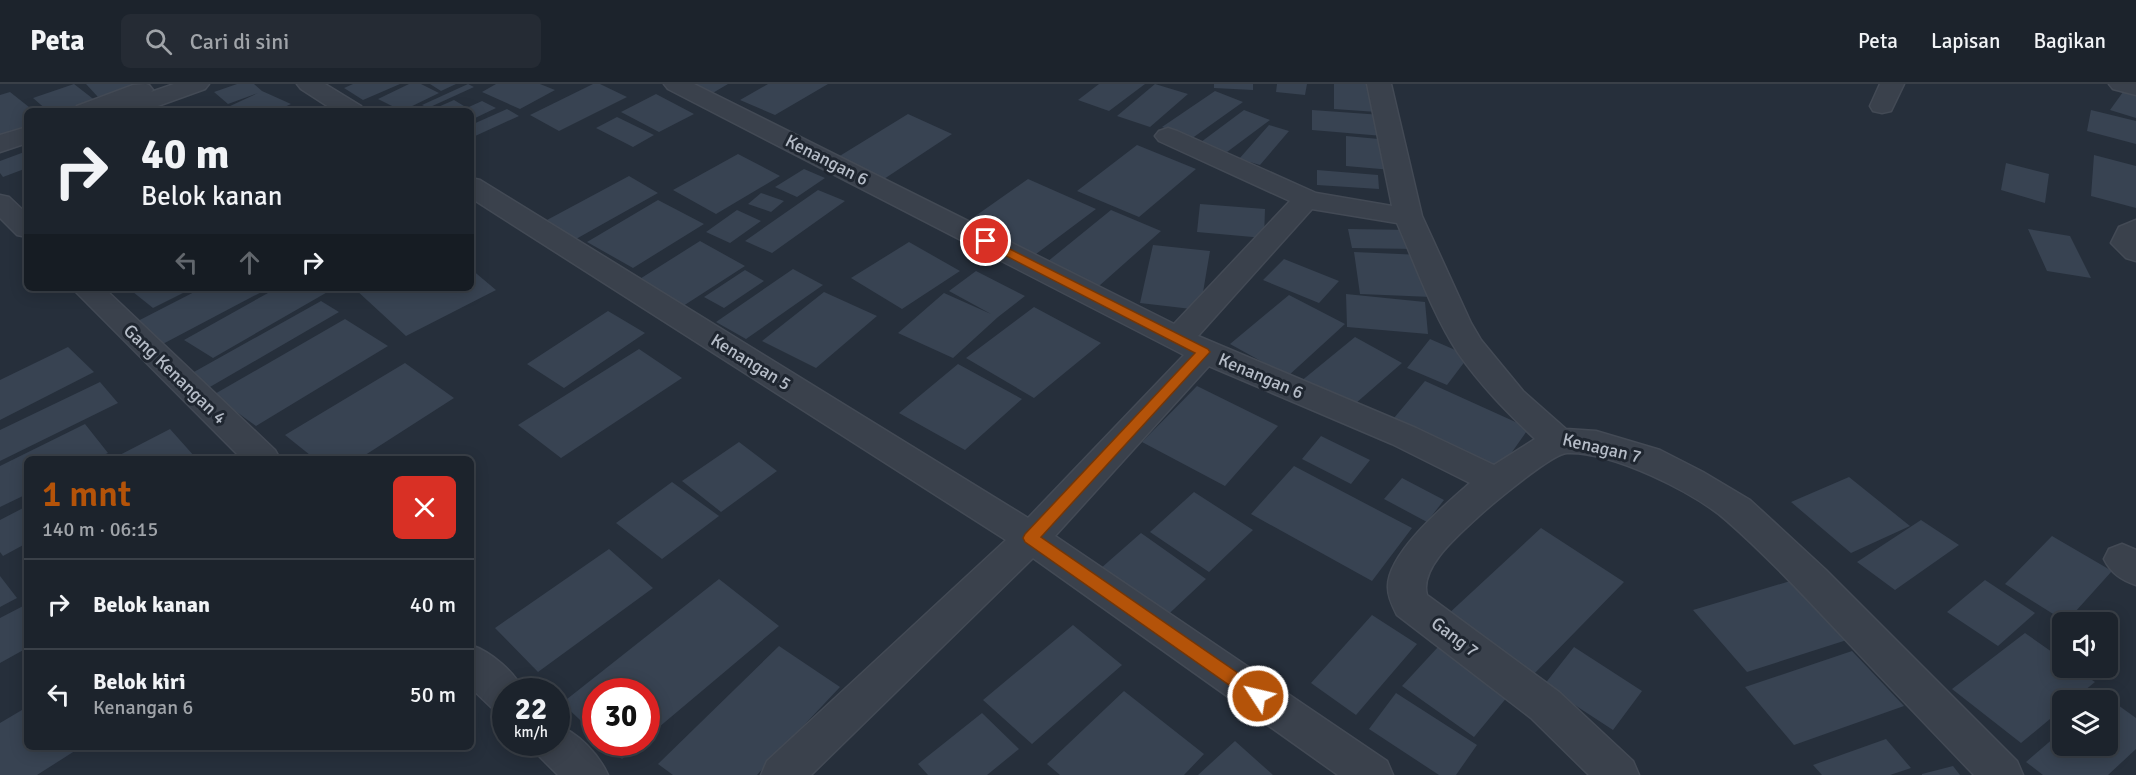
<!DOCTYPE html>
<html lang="id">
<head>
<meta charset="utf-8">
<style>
	body { margin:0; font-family:Signika,sans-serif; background:#252b34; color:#f1f3f6; height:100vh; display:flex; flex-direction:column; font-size:22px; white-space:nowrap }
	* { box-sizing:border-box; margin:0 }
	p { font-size:20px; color:#a0a4a9 }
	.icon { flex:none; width:33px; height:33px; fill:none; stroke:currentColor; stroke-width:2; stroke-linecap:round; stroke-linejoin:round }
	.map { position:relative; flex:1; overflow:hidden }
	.sheet { position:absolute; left:24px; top:372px; width:450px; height:294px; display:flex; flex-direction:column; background:#1c232c; border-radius:9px; box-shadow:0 3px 15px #0003,0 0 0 2px #3a4048 }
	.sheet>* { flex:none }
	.banner { position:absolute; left:24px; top:24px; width:450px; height:183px; border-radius:9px; box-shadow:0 3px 15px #0003,0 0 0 2px #3a4048; background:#1c232c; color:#f1f3f6; overflow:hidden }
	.tools { position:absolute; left:2052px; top:528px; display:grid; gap:12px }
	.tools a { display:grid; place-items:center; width:66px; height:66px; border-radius:9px; background:#1c232c; box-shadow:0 3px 15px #0003,0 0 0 2px #3a4048; font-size:30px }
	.speed { position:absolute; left:492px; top:594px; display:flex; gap:12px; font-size:30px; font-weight:700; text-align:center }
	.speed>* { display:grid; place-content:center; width:78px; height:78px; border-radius:50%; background:#1c232c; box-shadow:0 3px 15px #0003,0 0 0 2px #3a4048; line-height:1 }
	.speed small { font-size:15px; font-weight:400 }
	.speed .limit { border:9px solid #d22; background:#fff; color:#111 }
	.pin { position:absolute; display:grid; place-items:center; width:51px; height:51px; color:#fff; margin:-26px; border:3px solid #fff; border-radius:50%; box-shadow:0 2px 6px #0007 }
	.me { position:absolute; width:66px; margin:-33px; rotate:305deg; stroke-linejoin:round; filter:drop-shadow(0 0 4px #0008) }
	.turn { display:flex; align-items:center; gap:21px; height:126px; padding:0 18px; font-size:27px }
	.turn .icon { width:78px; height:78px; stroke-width:2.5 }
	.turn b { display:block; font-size:42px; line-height:51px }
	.lanes { display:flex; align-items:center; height:57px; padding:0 18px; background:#0003; justify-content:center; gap:30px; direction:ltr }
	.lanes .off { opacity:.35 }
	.round { display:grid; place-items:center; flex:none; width:63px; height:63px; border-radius:9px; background:#252b34 }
	.headline { display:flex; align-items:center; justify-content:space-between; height:102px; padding:0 18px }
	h1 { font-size:36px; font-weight:600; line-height:45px; color:#b45309 }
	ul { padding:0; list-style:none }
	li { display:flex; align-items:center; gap:18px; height:90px; padding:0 18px; border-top:2px solid #3a4048 }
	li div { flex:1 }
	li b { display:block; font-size:22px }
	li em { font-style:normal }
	header { display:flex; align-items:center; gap:36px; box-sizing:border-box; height:84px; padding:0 30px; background:#1c232c; border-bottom:2px solid #3a4048 }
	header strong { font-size:28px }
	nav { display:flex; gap:33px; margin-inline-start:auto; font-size:21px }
	.search { width:420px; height:54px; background:#252b34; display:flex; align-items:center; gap:15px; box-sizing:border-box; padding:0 21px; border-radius:9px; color:#a0a4a9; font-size:22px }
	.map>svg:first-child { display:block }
</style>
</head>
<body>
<header>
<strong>Peta</strong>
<div class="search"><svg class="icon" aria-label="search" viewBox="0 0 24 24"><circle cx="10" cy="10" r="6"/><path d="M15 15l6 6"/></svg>Cari di sini</div>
<nav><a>Peta</a><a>Lapisan</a><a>Bagikan</a></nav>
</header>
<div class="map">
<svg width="2136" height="691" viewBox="0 0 2136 691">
	<rect width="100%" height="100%" fill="#262f3b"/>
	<path fill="#384352" d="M74 0 101 21 86 27H48L33 14Z
		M86 0H135L98 13Z
		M237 0H254L262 7 291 20 276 27H237L228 23 258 9 228 20 214 8Z
		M353 0H400L363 16 344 4Z
		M409 0H421L439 9 402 27 378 15Z
		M430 0H456L441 7Z
		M468 0 474 3 428 24 422 21Z
		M496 0H540L555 6 520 25 482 8Z
		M593 0H600L627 13 559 47 530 31Z
		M685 0H728L711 10Z
		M768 0H828L775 31 740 16Z
		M1099 0H1145L1109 27 1078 16Z
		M1155 0 1188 10 1150 43 1117 32Z
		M1214 0H1253V6L1214 4Z
		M1277 0H1307L1305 11 1276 8Z
		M1334 0H1376L1377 28 1334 25Z
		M1215 7 1243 18 1191 55 1162 43Z
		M10 8 34 27H27V44L0 55V11Z
		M2123 8 2136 12V34L2110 26Z
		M656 10 694 30 659 48 621 28Z
		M454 16 464 22 453 27H429Z
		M482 17 496 24 471 36V27H460Z
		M507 25 519 32 473 53 471 52V41Z
		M1244 26 1270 36 1227 68 1201 58Z
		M1312 26 1382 31 1383 52 1312 46Z
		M2091 26 2136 37V60L2087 47Z
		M908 30 952 50 884 95 838 73Z
		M617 33 654 51 633 63 596 44Z
		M1269 41 1289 47 1260 81 1239 75Z
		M1346 52 1390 56 1392 86 1346 82Z
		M1137 61 1196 85 1139 133 1077 107Z
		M27 67V84L3 93 0 89V77Z
		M738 70 780 92 716 130 673 106Z
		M2094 71 2136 82V124L2091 112Z
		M2006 79 2049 90 2045 119 2001 106Z
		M804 85 825 94 797 113 775 103Z
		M1317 86 1378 91 1379 105 1317 101Z
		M629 92 658 109 576 155 547 136Z
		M1028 95 1096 125 1032 173 964 140Z
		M818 106 845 117 772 169 745 157Z
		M761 109 784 117 771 128 748 120Z
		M658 116 704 140 633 184 587 158Z
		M1200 120 1265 125 1264 154 1197 148Z
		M737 126 761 137 730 159 706 148Z
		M1111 126 1161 147 1099 202 1047 178Z
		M1348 145 1411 146 1417 165 1352 164Z
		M2028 145 2070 152 2091 194 2047 187Z
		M700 157 745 182 680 224 635 198Z
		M909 158 960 187 902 225 851 194Z
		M1153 161 1210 167 1200 226 1140 219Z
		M1354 168 1422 171 1432 213 1360 210Z
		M1284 175 1339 197 1319 219 1263 196Z
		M471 185 496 206 406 252 355 205 471 204Z
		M793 185 823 201 746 255 716 238Z
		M745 186 764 197 724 224 704 213Z
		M976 187 1025 212 998 233 953 274 898 249 944 209 991 230 949 207Z
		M128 204H193L153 224Z
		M202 204H269L159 262 132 240Z
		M277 204 331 206 213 274 184 256Z
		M824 208 877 232 816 284 762 257Z
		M1346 210 1425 218 1428 250 1347 243Z
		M1289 211 1345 240 1288 292 1230 260Z
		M321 217 339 228 203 307 185 293Z
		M1034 223 1101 259 1034 314 966 274Z
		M608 227 645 249 564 304 527 280Z
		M345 235 388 262 256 342 213 311Z
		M1355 253 1402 279 1348 326 1300 298Z
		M1430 255 1469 272 1447 301 1407 284Z
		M68 263 94 288 0 336V296Z
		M639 265 682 294 561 374 518 341Z
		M405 279 454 314 359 375H315L285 351Z
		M958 280 1022 315 965 366 899 329Z
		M1425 297 1529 344 1500 385 1394 334Z
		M100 298 118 319 0 377V346Z
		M1197 302 1278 342 1225 402 1142 358Z
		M85 340 108 369 95 375H27V410L0 423V382Z
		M170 345 195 373 191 375H112Z
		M1321 352 1370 376 1351 400 1302 375Z
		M739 358 777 387 721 428 682 397Z
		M1294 382 1412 444 1372 497 1251 430Z
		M1849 393 1910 442 1851 469 1791 418Z
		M1402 394 1444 416 1427 438 1384 415Z
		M672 398 719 432 662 475 616 439Z
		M1194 408 1253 446 1209 488 1150 448Z
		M27 422V459L3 472 0 468V436Z
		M1921 436 1959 461 1895 506 1857 478Z
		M1541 444 1624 498 1530 594 1446 532Z
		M1141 449 1206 495 1158 540 1092 492Z
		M2052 452 2112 487 2066 538 2005 500Z
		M609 465 653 504 538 588 495 544Z
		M0 492 17 514 0 523Z
		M719 495 779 542 646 654V608H596V651L562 619Z
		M1797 495 1853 554 1747 588 1693 526Z
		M1985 496 2035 529 1998 562 1947 528Z
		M27 520V564L0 579V534Z
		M1372 531 1417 560 1356 631 1311 599Z
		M1073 541 1122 581 1032 660 983 616Z
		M2025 549 2062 575V584H2074L2095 598 2073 616H2062V625L2021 659 1952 605Z
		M779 562 840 603 757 691H673L658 680Z
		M1438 563 1508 612 1474 653 1402 602Z
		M1574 563 1642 607 1613 646 1544 601Z
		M1852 567 1904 622 1794 661 1745 603Z
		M1124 607 1204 670 1184 691H1060L1047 680Z
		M1396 609 1477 661 1456 691H1439L1369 645Z
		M2104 611 2136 634V665L2108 691H2043L2026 678 2062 647V662H2108V616H2097Z
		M27 623V663H81L37 691H0V639Z
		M982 629 1019 665 987 691H928L918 680Z
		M1886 655 1911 684 1890 691H1822L1813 681Z
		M1235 657 1273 691H1198Z
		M604 658H641L622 675Z
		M1953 682 1960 691H1922V690Z"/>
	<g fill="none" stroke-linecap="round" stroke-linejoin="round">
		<defs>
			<path id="minor" d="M146 0 149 1 153 6 151 8 174 0H209L205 5 144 27H74L77 22 133 1Z
				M297 0H325L361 22 364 27H335L301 5Z
				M664 0H694L1174 240 1290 117 1159 57 1155 52 1159 47 1168 44 1177 47 1316 109 1392 122 1367 0H1391L1422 132 1471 239 1481 256 1523 307 1566 345 1596 347 1660 366 1703 388 1750 416 1826 486 2017 677 2023 691H1974C1929 644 1884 597 1839 549 1803 511 1767 472 1727 437 1694 408 1611 367 1567 369 1553 369 1492 420 1479 432 1460 450 1419 483 1427 511L1559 608 1633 677 1639 691H1589L1531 634 1397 531C1393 523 1388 514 1388 504 1386 470 1446 420 1470 399L1392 360 1209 282 1055 452 1387 677 1393 691H1338L1033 474 811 691H761L767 677 1006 456 471 114V94L480 96 1028 434 1184 271 668 5ZM1312 125 1397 139C1416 182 1432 229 1458 269 1480 301 1507 328 1535 355L1494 381 1416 344 1198 252Z
				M1880 0H1904L1891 27 1882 29 1873 27 1870 22Z
				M2109 0H2136V11L2113 5Z
				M27 43V59L0 68V51Z
				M0 111 9 113 27 130V153L17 151 0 134Z
				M2136 136V177L2126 174 2111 159 2119 143Z
				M72 204H104L275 366 280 375H242Z
				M2122 460 2136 466V501C2121 496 2111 489 2104 475L2109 465Z
				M471 561C491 568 515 588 524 608H506V629L492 624 471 604Z
				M556 641C578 648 599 671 608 691H558L538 671 532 658H556Z"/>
		</defs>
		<use href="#minor" stroke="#434a55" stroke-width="3"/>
		<use href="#minor" fill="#3a414c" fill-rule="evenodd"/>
	</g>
	<path fill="#b45309" stroke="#753606" stroke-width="1.5" d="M986 153 1208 265 1210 268 1041 453 1264 607 1266 612 1264 617 1258 619 1252 617 1025 458 1023 454 1025 450 1195 269 981 159 980 157Z"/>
	<g text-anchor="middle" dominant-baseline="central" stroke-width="6" stroke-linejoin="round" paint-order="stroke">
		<g font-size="18" fill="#b5bcc7" stroke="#1f2630">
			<text transform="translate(827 76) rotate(27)">Kenangan 6</text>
			<text transform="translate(751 278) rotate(32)">Kenangan 5</text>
			<text transform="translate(175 290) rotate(44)">Gang Kenangan 4</text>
			<text transform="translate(1261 292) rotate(23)">Kenangan 6</text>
			<text transform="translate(1602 364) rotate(13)">Kenagan 7</text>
			<text transform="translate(1455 553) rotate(37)">Gang 7</text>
		</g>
	</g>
</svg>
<div class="tools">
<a><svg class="icon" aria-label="sound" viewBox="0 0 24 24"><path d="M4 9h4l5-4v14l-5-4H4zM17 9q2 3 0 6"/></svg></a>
<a><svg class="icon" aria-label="layers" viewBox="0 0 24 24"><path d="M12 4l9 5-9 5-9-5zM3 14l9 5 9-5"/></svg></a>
</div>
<div class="speed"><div>22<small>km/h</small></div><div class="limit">30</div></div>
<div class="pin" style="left:986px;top:157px;background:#d93025"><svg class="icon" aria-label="arrive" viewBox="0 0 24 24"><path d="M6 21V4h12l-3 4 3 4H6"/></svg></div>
<svg class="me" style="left:1258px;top:612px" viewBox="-20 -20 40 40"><circle r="17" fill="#b45309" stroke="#fff" stroke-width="3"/><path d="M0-11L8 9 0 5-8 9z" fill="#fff"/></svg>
<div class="banner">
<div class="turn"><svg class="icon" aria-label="right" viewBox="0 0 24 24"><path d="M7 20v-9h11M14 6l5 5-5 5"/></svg><div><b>40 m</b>Belok kanan</div></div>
<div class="lanes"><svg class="icon off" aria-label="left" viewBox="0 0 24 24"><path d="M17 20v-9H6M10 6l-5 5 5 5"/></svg><svg class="icon off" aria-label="ahead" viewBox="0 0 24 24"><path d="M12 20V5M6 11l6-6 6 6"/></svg><svg class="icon" aria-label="right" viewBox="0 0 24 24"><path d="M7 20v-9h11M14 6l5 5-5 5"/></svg></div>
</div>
<section class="sheet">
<div class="headline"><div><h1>1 mnt</h1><p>140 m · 06:15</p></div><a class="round" style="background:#d93025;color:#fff"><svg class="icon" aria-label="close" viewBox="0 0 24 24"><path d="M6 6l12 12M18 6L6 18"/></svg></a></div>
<ul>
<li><svg class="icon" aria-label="right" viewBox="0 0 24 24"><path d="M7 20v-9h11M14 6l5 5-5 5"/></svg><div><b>Belok kanan</b></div><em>40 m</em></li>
<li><svg class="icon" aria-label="left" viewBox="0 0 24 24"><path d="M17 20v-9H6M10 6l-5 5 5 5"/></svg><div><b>Belok kiri</b><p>Kenangan 6</p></div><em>50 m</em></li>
</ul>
</section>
</div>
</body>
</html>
